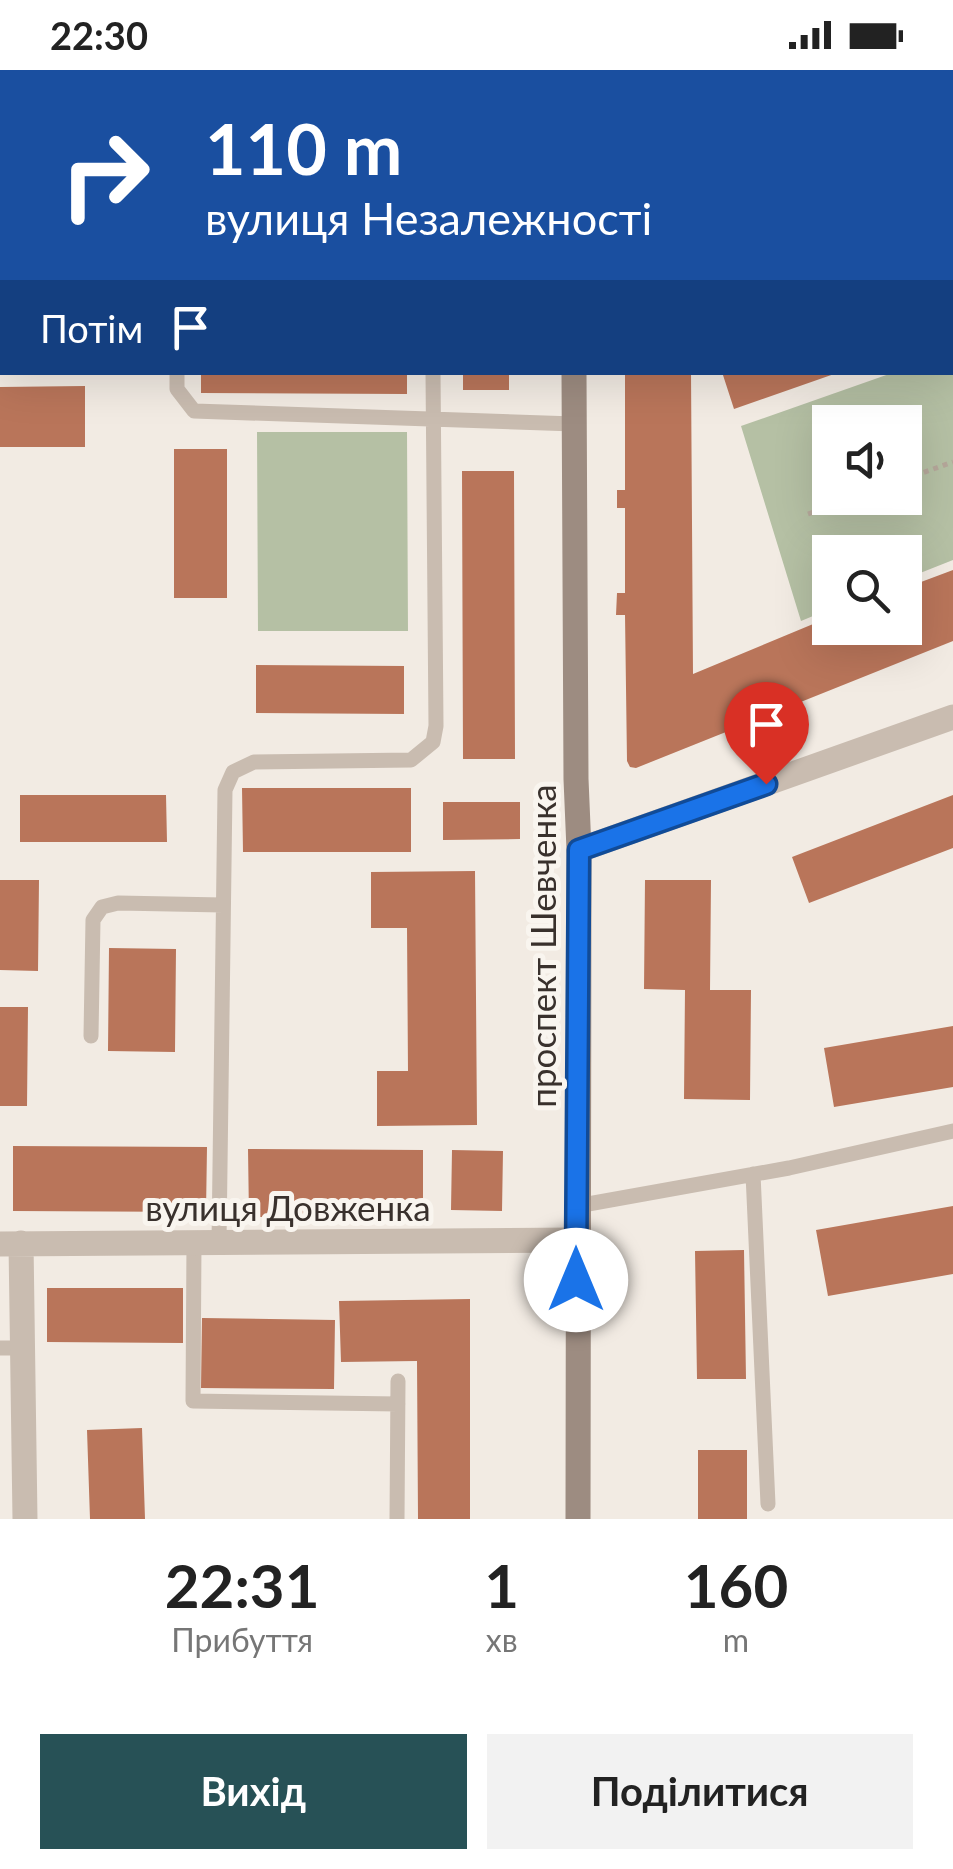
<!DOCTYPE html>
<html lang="uk">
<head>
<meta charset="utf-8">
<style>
	body { margin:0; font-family:Lato,sans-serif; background:#f2f2f2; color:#222; height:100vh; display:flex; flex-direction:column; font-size:38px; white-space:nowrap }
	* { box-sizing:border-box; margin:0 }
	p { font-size:32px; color:#767676 }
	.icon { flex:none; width:55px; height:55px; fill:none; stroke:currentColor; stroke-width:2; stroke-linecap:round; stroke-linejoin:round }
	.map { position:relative; height:1449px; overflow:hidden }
	.details { display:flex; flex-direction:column; background:#fff; flex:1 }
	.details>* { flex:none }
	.banner { position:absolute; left:0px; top:0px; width:955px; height:305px; box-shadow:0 10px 40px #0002; background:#1a4fa0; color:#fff; overflow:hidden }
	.buttons { position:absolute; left:812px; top:335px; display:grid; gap:20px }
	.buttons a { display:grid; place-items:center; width:110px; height:110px; border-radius:0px; background:#fff; box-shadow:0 10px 40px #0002; font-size:50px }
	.pin { position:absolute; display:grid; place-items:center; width:85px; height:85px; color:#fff; margin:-102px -42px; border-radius:50% 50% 50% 0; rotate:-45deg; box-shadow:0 0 10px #0007 }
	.pin .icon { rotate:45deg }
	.me { position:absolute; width:110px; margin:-55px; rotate:0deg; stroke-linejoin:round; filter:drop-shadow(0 0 8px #0008) }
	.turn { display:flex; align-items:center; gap:35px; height:210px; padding:0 40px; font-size:45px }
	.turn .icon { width:130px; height:130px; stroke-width:2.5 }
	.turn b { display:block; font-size:70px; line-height:85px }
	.then { display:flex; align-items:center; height:95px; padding:0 40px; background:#0003; gap:20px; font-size:38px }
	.eta { display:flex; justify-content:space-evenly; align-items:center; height:170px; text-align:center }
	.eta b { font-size:60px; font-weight:700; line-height:70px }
	.primary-button { display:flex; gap:20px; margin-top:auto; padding:20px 40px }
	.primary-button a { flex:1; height:115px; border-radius:0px; background:#275156; color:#fff; font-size:40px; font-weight:700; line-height:115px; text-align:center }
	.primary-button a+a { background:#f2f2f2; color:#222 }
	.status { display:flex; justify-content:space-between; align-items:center; height:70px; padding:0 50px; background:#fff; direction:ltr }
	.status svg { height:28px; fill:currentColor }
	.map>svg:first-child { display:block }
</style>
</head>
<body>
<div class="status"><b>22:30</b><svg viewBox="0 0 49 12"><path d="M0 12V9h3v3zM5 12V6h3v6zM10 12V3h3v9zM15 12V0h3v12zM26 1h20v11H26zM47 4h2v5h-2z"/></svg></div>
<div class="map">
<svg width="953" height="1449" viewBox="0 0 953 1449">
	<rect width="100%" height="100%" fill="#f2ebe3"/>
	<path fill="#b5c0a4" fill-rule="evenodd" d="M953 281V490L905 509V482H830V539L801 551 741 356 892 303 952 302ZM830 352H905V428H830Z
		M257 362H407L408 561H258Z"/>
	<path fill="#b9755a" d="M201 302H407V324L201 323Z
		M463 302H509V320H463Z
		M625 302H691L693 604 830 547V558H905V518L953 500V571L636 698 630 697 627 691 625 545H616L617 523H625V438H617V420H625Z
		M722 302H837V303L734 339Z
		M85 316V377H0V317Z
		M174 379H227V528H174Z
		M462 401H514L515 689H463Z
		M256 595 404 596V644L256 643Z
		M242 718H411V782H243Z
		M20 725H166L167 772H20Z
		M953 725V778L809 833 792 787Z
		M443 732H520V769L443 770Z
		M475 801 477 1055 377 1056V1001H408L407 858H371V802Z
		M0 810H39L38 901 0 900Z
		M645 810H711L710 920H751L750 1030 684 1029 685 920 644 919Z
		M109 878 176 879 175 982 108 981Z
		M0 937H28L27 1036H0Z
		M953 956V1017L834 1037 824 978Z
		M13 1076 207 1077 206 1142 13 1141Z
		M248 1079 423 1080V1147H249Z
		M452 1080 503 1081 502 1141 451 1140Z
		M953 1136V1204L828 1226 816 1160Z
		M744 1180 746 1309H697L695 1181Z
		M47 1218H183V1273L47 1272Z
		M470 1229V1449H418L417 1291 341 1292 339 1231Z
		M202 1248 335 1250 334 1319 201 1318Z
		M142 1358 145 1449H90L87 1360Z
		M698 1380H747V1449H698Z"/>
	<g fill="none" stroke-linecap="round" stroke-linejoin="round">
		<path stroke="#b5a79a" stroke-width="5" stroke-dasharray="5 5" stroke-linecap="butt" d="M905 409 953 392
			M808 444 854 428"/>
		<path stroke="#c9bcb0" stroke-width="15" d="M433 0V2
			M177 302V319L194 341 574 354
			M91 966 93 850 102 837 118 833 223 835
			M753 1104 768 1434
			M577 1136 789 1098 953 1061
			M194 1172 193 1331 398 1334
			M219 1172 225 720 233 702 254 692 411 690 433 672 436 656 433 302
			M0 1278H22
			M397 1449 398 1311"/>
		<path stroke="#c9bcb0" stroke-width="25" d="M579 780 953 647
			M21 1173 25 1449
			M0 1174 576 1170"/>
		<path stroke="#9d8c81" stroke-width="25" d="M573 2V0
			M574 302 576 709 579 780 578 1449"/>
	</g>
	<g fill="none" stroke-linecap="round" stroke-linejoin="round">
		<defs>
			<path id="route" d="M576 1210 579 780 766 714"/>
		</defs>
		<use href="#route" stroke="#114b97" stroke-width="25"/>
		<use href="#route" stroke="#1a73e8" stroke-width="18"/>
	</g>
	<g text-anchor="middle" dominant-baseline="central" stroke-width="10" stroke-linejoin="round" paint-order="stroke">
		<g font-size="35" fill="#39312d" stroke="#f9f5ef">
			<text transform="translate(542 876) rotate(-90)">проспект Шевченка</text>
			<text x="288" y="1137">вулиця Довженка</text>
		</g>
	</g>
</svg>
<div class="buttons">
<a><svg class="icon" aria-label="sound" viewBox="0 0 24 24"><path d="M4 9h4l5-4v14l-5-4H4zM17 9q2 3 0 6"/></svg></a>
<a><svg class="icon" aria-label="search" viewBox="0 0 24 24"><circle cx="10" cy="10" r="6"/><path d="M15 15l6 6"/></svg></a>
</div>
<div class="pin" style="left:766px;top:714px;background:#d93025"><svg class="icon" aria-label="arrive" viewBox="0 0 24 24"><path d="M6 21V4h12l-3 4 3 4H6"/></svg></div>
<svg class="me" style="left:576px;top:1210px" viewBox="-20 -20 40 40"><circle r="19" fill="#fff"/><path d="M0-13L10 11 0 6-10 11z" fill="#1a73e8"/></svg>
<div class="banner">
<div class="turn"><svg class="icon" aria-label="right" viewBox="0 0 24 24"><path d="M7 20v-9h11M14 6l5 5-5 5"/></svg><div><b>110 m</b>вулиця Незалежності</div></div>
<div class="then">Потім<svg class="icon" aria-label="arrive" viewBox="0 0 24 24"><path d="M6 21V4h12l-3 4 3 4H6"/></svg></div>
</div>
</div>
<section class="details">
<div class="eta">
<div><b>22:31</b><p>Прибуття</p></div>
<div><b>1</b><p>хв</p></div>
<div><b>160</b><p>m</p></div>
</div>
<div class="primary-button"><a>Вихід</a><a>Поділитися</a></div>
</section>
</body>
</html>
